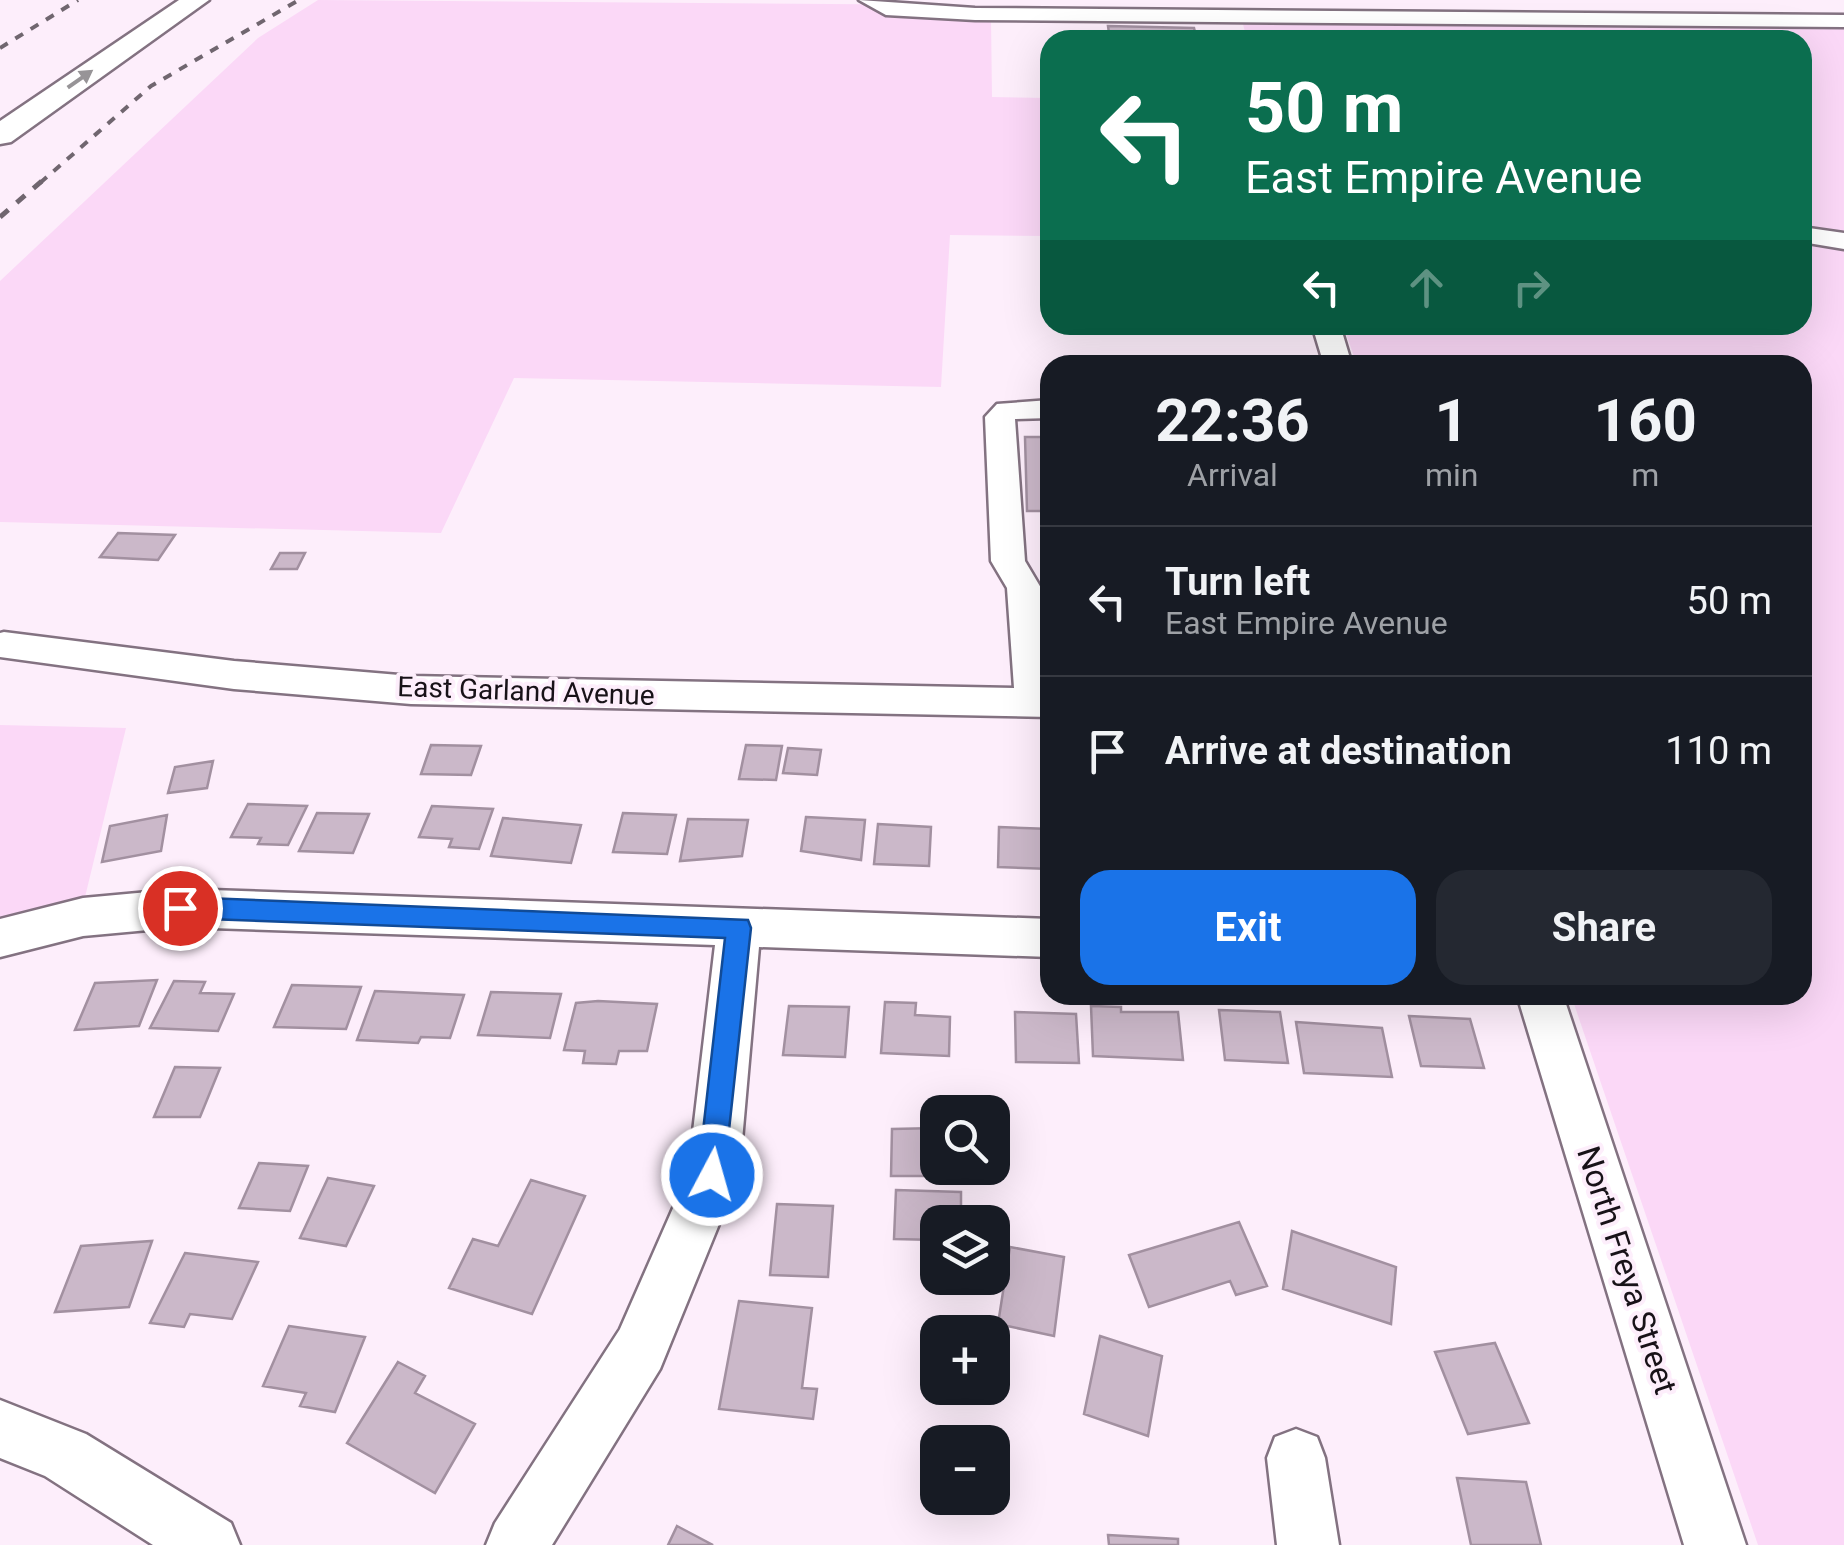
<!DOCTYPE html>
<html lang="en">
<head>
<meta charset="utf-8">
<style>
	body { margin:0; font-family:Roboto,sans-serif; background:#242831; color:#f1f3f6; height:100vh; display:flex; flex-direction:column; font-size:38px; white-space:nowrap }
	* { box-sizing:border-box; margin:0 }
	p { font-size:32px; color:#9ea1a6 }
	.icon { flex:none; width:55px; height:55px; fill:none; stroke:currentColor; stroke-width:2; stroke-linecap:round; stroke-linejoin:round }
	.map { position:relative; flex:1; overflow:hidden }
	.side { position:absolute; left:1040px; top:355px; width:772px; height:650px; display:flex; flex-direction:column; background:#171b24; border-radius:30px; box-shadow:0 10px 40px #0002 }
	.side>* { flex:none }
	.hud { position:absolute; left:1040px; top:30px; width:772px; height:305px; border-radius:30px; box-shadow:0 10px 40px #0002; background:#0b6e4f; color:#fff; overflow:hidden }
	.tools { position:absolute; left:920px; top:1095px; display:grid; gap:20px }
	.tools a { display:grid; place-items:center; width:90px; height:90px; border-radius:20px; background:#171b24; box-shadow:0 10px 40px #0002; font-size:50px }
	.pin { position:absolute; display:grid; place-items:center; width:85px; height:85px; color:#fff; margin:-42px; border:5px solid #fff; border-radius:50%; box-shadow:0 2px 10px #0007 }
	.me { position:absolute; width:110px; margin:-55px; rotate:6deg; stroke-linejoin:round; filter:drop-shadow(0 0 8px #0008) }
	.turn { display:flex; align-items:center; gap:35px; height:210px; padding:0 40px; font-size:45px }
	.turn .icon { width:130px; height:130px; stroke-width:2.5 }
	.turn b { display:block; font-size:70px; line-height:85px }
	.lanes { display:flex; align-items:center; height:95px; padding:0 40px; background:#0003; justify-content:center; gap:50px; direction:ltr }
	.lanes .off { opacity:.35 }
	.eta { display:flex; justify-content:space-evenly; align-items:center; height:170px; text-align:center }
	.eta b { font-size:60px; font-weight:700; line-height:70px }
	.primary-button { display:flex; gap:20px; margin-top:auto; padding:20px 40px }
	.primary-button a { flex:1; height:115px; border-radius:30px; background:#1a73e8; color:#fff; font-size:40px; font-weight:700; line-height:115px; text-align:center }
	.primary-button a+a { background:#242831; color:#f1f3f6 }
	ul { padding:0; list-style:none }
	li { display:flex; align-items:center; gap:30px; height:150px; padding:0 40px; border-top:2px solid #363941 }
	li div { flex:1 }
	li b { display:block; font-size:38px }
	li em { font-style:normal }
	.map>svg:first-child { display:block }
</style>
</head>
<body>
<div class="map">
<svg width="1844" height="1545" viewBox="0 0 1844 1545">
	<rect width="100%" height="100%" fill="#fdeefb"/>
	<path fill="#fbd8f7" d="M318 0 964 5 963 18 991 19 992 97 1050 98V236L950 235 941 387 514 378 441 533 0 522V281L258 38Z
		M1242 20 1844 24V1545H1758L1571 995H1802V365H1357L1343 325H1802V40H1247Z
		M0 725 126 728 85 897 0 919Z"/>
	<path fill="#cbb8c9" stroke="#a290a0" stroke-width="2.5" d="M1108 26 1194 28 1197 40H1110Z
		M1025 437H1050V511H1027Z
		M118 533 175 535 158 560 100 557Z
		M280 553H305L297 569H271Z
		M431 745 481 746 471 775 421 774Z
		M746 745 782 746 776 780 739 779Z
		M788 748 821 750 817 775 783 773Z
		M213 761 207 788 168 793 175 767Z
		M248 804 307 806 288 845 258 844 261 838 231 837Z
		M432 806 493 809 479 849 449 847 452 839 419 837Z
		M317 813 369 814 353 853 299 851Z
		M623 813 676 815 667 854 613 852Z
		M167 815 161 851 102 862 110 826Z
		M806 817 865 820 861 860 801 851Z
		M503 818 581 825 571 863 491 856Z
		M688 819 748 820 742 856 680 861Z
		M878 824 931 827 929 866 874 864Z
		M999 827 1050 829V869L998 867Z
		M157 980 139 1026 75 1030 95 983Z
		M174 981 205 982 200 993 234 994 218 1031 150 1028Z
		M292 985 361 987 346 1029 274 1027Z
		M375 991 464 995 450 1038 421 1037 418 1043 357 1040Z
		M491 992 561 994 550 1038 478 1035Z
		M598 1001 657 1004 647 1051H619L616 1064 583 1063 585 1051 564 1050 576 1003Z
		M885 1002 916 1003 915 1015 950 1017 949 1056 881 1053Z
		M789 1006 849 1007 845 1057 783 1055Z
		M1091 1006 1121 1007V1012H1178L1183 1060 1093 1056Z
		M1219 1010 1280 1012 1288 1063 1225 1060Z
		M1015 1012 1076 1014 1079 1063 1016 1062Z
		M1409 1016 1470 1019 1484 1068 1421 1066Z
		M1296 1022 1382 1028 1392 1077 1304 1073Z
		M175 1067 220 1068 200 1117H154Z
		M938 1128V1168H964V1176H891L892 1129Z
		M259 1163 308 1166 290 1211 239 1208Z
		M328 1178 374 1186 346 1246 300 1238Z
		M531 1180 585 1196 532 1314 449 1288 473 1239 498 1246Z
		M896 1190 961 1192V1222H938V1240L894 1239Z
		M777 1204 833 1206 828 1277 770 1275Z
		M1239 1222 1267 1286 1236 1295 1230 1281 1149 1307 1129 1255Z
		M1292 1231 1396 1267 1391 1324 1283 1289Z
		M152 1241 129 1307 55 1312 81 1246Z
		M1010 1247 1064 1257 1054 1336 998 1324Z
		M185 1253 258 1262 232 1319 190 1314 184 1327 150 1323Z
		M739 1301 812 1308 802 1388 817 1389 813 1419 719 1409Z
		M289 1326 365 1337 335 1412 300 1406 306 1393 263 1386Z
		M1100 1336 1162 1356 1148 1436 1084 1414Z
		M1495 1343 1529 1423 1468 1434 1435 1352Z
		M398 1362 425 1376 415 1393 475 1424 435 1493 347 1443Z
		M1457 1478 1526 1482 1541 1545H1471Z
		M677 1526 713 1545H668Z
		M1108 1535 1178 1539V1545H1109Z"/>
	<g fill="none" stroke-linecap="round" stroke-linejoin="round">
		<defs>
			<path id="minor" d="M859 0 975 8 1844 15V27L975 20 886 15Z
				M1802 227 1844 233V249L1802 242Z
				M1312 325H1340L1352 365H1324Z
				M1050 400V418L1015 419 1025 561 1041 588 1050 717 411 704 234 689 0 657V633L4 632 234 661 411 676 1014 688 1007 588 991 561 985 417 997 404Z
				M181 889 1050 919V957L759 947 739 1175 660 1369 552 1545H486L495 1523 620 1329 688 1174 715 945 181 927 83 936 0 957V919L83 898Z
				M1517 995H1563L1746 1545H1684Z
				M0 1400 86 1434 231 1523 240 1545H153L45 1476 0 1458Z
				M1296 1429 1317 1437 1325 1458 1339 1545H1277L1267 1458 1275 1437Z"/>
			<path id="highway" d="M179 0H209L11 142 0 144V121Z"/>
		</defs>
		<use href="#minor" stroke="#837281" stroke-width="5"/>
		<use href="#highway" stroke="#837281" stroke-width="5"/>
		<use href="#minor" fill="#fff" fill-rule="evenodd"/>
		<use href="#highway" fill="#fff" fill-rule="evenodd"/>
		<path stroke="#70666f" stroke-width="4" stroke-dasharray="9 9" stroke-linecap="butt" d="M0 48 78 0
			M40 183 151 86 299 0"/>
		<path stroke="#70666f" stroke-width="5" stroke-dasharray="11 11" stroke-linecap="butt" d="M0 217 43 180"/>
	</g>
	<defs><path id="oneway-solid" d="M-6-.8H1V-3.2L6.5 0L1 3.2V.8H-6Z" transform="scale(2.5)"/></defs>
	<use fill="#979497" href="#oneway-solid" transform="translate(80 79) rotate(-35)"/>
	<path fill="#1a73e8" stroke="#114b97" stroke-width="2.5" d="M180 897 748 920 751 928 723 1185 712 1189 702 1185 698 1175 725 938 180 918 168 908Z"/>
	<g text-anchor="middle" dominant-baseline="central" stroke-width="8" stroke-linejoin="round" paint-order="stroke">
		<g font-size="28" fill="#181218" stroke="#fdeefb">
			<text transform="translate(526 691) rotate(2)">East Garland Avenue</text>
		</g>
		<g font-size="32" fill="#181218" stroke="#fdeefb">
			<text transform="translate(1627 1270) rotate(72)">North Freya Street</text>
		</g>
	</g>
</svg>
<div class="tools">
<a><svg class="icon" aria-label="search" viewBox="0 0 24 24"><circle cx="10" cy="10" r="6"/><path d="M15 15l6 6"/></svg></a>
<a><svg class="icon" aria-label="layers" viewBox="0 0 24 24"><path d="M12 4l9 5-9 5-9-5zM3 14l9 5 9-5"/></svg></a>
<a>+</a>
<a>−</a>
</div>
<div class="pin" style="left:180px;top:908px;background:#d93025"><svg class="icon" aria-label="arrive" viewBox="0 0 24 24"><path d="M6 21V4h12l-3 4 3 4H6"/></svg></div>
<svg class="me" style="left:712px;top:1175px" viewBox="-20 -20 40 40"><circle r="17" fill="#1a73e8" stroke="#fff" stroke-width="3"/><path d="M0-11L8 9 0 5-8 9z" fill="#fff"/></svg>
<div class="hud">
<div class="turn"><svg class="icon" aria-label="left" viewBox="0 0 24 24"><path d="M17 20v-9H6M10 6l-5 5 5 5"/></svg><div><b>50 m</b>East Empire Avenue</div></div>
<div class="lanes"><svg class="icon" aria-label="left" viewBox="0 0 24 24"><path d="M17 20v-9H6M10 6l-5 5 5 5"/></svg><svg class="icon off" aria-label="ahead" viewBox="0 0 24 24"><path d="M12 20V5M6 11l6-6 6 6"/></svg><svg class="icon off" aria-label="right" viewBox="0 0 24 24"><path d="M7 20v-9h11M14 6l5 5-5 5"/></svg></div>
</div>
<section class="side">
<div class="eta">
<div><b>22:36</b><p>Arrival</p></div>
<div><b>1</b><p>min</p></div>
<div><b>160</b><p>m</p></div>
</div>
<ul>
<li><svg class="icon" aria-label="left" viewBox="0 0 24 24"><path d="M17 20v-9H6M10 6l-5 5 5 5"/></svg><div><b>Turn left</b><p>East Empire Avenue</p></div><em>50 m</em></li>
<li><svg class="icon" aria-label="arrive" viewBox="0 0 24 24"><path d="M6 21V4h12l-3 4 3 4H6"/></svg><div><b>Arrive at destination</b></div><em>110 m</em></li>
</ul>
<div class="primary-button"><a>Exit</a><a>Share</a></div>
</section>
</div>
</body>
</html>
